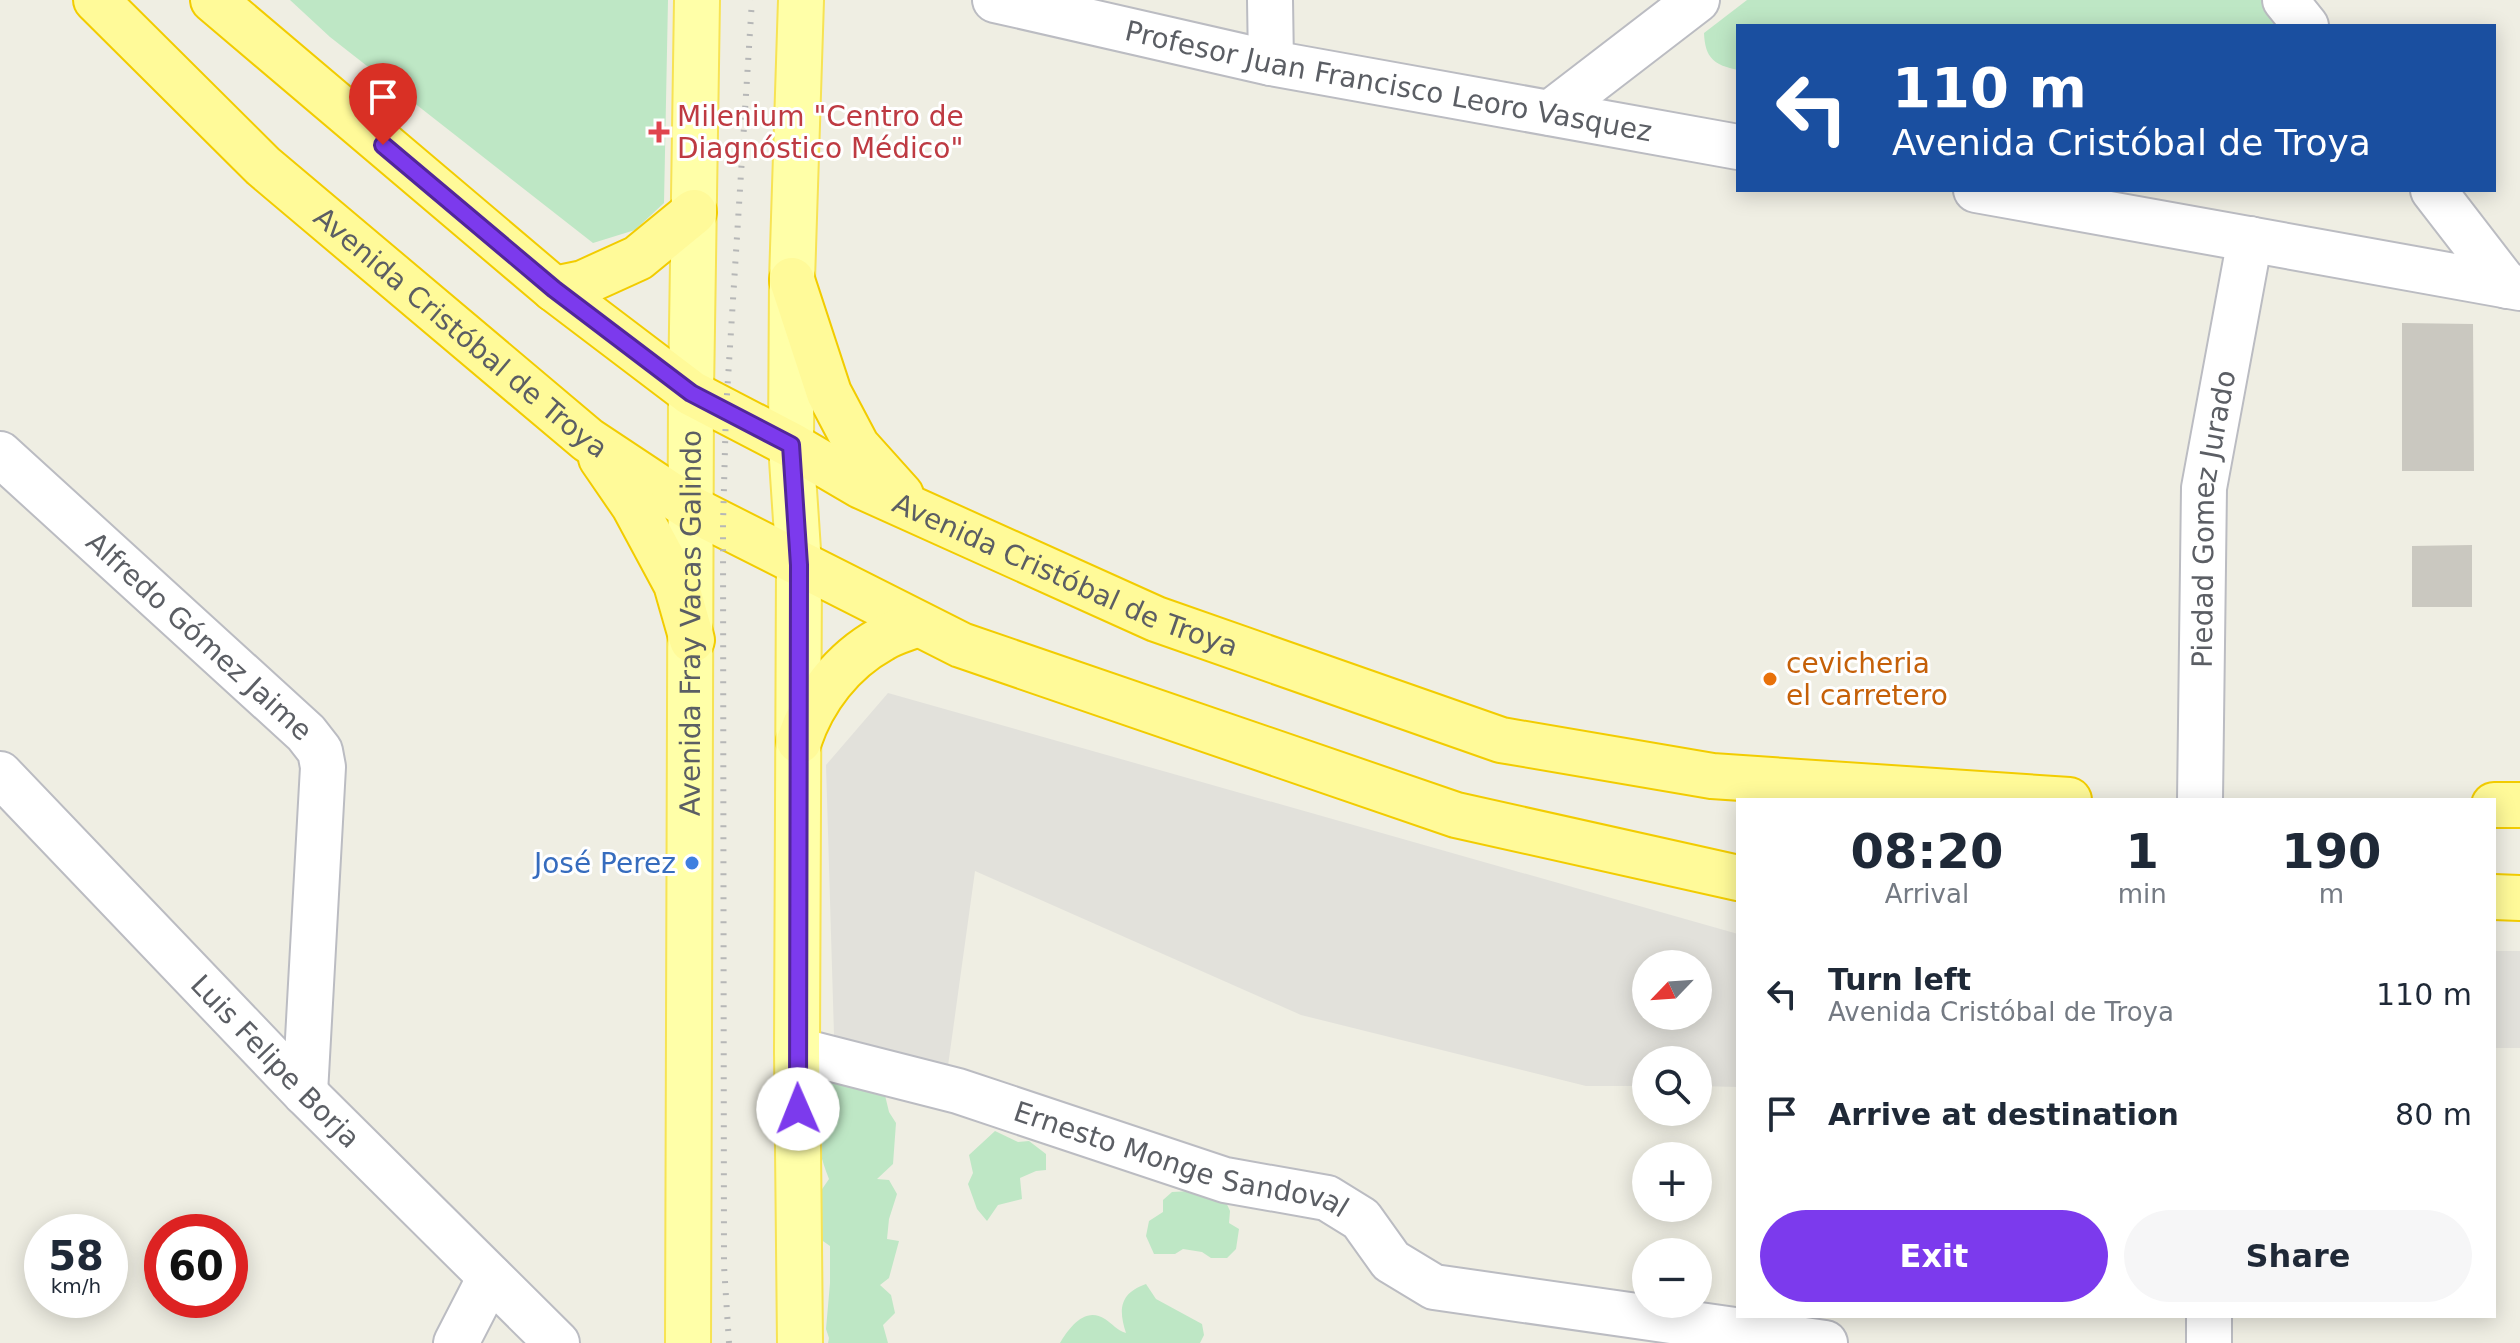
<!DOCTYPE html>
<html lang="en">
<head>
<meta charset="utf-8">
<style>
	body { margin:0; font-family:"DejaVu Sans",sans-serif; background:#f6f6f7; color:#1f2937; height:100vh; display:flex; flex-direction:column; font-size:30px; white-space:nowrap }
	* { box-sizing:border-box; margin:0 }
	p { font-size:26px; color:#747a83 }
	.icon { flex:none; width:44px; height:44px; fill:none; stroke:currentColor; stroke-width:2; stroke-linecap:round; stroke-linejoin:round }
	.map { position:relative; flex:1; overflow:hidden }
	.details { position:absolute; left:1736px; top:798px; width:760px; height:520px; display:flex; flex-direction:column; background:#fff; border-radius:0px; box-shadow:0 4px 20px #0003 }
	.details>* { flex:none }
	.hud { position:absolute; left:1736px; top:24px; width:760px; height:168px; border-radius:0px; box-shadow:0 4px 20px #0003; background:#1a4fa0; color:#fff; overflow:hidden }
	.needle { width:52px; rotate:245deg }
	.controls { position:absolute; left:1632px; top:950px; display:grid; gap:16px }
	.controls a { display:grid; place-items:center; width:80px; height:80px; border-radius:50%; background:#fff; box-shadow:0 4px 20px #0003; font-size:40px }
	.speed { position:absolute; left:24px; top:1214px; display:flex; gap:16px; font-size:40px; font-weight:700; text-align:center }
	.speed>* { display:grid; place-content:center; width:104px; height:104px; border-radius:50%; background:#fff; box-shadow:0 4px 20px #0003; line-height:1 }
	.speed small { font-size:20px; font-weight:400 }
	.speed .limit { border:12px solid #d22; background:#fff; color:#111 }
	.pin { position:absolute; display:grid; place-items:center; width:68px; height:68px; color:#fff; margin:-82px -34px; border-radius:50% 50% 50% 0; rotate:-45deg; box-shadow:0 0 8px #0007 }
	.pin .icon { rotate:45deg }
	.me { position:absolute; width:88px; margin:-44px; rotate:359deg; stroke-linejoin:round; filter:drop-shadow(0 0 6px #0008) }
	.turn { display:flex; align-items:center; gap:28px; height:168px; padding:0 24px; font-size:36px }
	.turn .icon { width:104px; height:104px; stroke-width:2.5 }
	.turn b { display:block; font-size:56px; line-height:68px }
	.eta { display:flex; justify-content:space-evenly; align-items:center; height:136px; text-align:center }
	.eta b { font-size:48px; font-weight:800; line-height:56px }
	.cta { display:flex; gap:16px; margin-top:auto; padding:16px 24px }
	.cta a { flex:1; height:92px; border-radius:48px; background:#7c3aed; color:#fff; font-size:32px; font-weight:800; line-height:92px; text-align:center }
	.cta a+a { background:#f6f6f7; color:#1f2937 }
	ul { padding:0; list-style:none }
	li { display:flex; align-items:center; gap:24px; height:120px; padding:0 24px }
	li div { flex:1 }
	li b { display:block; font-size:30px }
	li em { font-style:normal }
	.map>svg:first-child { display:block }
</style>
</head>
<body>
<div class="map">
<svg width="2520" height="1343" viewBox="0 0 2520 1343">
	<rect width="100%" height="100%" fill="#efeee3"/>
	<path fill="#e2e1db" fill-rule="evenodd" d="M888 693 1738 934V1087L1698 1086V1060H1646V1086H1586L1301 1015 975 871 947 1073 834 1035 826 765ZM1646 964H1698V1016H1646Z
		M2494 951H2520V1048H2494Z"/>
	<path fill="#bee7c5" d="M290 0H668L664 203 635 230 593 243 330 37Z
		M1747 0H2265L2284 26H1738V70C1714 65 1705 58 1704 33Z
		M829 1071 884 1091 889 1112 896 1123 893 1164 877 1179 889 1180 897 1194 889 1219 887 1239 899 1241 889 1278 880 1285 891 1295 895 1313 883 1325 888 1343H828L829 1338 826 1329 830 1283V1246L820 1239 818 1195 829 1179C812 1136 815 1113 829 1071Z
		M995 1131 1018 1142 1029 1141 1046 1154V1170L1036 1171 1020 1178 1022 1199 998 1205 987 1221 977 1209 968 1184 973 1173 969 1155Z
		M1191 1191 1209 1199 1225 1200 1230 1211 1229 1223 1239 1229 1236 1249 1227 1258H1211L1202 1252 1183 1249 1175 1254H1154L1146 1236 1149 1221 1163 1212V1200L1172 1192Z
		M1146 1284 1156 1299 1202 1324 1204 1335 1200 1343H1060C1069 1328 1085 1306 1105 1319 1113 1324 1116 1330 1126 1333 1118 1309 1120 1293 1146 1284Z"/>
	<path fill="#cac8c0" d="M2402 323 2473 324 2474 471H2402Z
		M2472 545V607H2412V546Z"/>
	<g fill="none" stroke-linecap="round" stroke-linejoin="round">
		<defs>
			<g id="minor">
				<path id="s1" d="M995 0 1271 63 1738 147"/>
				<path d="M1270 0 1271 63"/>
				<path d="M2285 0 2306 26"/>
				<path d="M1550 113 1697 0"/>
				<path d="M1976 190 2520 288"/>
				<path d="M2433 190 2507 286"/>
				<path id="s2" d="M0 454 306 733 320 751 323 767 305 1093"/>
				<path id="s3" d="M0 774 305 1093 557 1343"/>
				<path id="s4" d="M2200 800 2204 488 2250 239"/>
				<path id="s5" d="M797 1050 958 1091 1225 1180 1327 1198 1361 1219 1391 1261 1434 1287 1825 1343"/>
				<path d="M2209 1316V1343"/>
				<path d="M456 1343 490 1277"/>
			</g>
			<g id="primary">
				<path id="s6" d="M688 1343 691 393 697 0"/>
				<path d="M800 1343 797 1050 799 565 791 445 792 280 801 0"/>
			</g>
			<g id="trunk">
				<path id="s7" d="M96 0 263 166 588 440 692 509 961 645 1456 815 1738 878"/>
				<path id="s8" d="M213 0 554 289 691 393 791 445 861 486 1156 619 1501 740 1712 776 2069 800"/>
				<path d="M792 280 829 393 857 446 901 495"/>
				<path d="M554 289 583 283 638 258 694 212"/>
				<path d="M601 458 634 506 676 584 692 640"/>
				<path d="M799 741C813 699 842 661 882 639 893 632 906 629 918 624"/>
				<path d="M2494 805H2520"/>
				<path d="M2494 897 2520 898"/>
			</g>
		</defs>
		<use href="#minor" stroke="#bbbcc2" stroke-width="48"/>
		<use href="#primary" stroke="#f7e354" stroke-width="48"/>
		<use href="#trunk" stroke="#f2cc00" stroke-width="48"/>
		<use href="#minor" stroke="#fff" stroke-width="44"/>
		<use href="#primary" stroke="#ffffa8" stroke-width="44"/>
		<use href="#trunk" stroke="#fffa99" stroke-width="44"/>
		<path stroke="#b6b7b7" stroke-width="6" stroke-dasharray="2 10" stroke-linecap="butt" d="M729 1343 724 1266 723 525 726 410 752 0"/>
	</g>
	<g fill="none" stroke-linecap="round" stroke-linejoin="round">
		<defs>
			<path id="route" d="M383 145 554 289 691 393 791 445 799 565 798 1109"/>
		</defs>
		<use href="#route" stroke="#51269a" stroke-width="20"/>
		<use href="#route" stroke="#7c3aed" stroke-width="14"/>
	</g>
	<path fill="#e0444e" stroke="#fff" stroke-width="3" d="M655 120h8v8h8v8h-8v8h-8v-8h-8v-8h8z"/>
	<circle fill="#e8710a" stroke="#fff" stroke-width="3" cx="1770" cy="679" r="8"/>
	<circle fill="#3f7fe0" stroke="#fff" stroke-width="3" cx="692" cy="863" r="8"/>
	<g text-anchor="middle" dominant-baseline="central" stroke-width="6" stroke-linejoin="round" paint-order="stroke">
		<g font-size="28" fill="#5b5e64" stroke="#fff">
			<text stroke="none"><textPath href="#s1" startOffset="402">Profesor Juan Francisco Leoro Vasquez</textPath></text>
			<text stroke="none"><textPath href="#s7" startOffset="494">Avenida Cristóbal de Troya</textPath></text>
			<text stroke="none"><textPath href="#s4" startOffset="282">Piedad Gomez Jurado</textPath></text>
			<text stroke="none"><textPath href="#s8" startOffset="1036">Avenida Cristóbal de Troya</textPath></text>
			<text stroke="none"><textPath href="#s6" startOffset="720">Avenida Fray Vacas Galindo</textPath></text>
			<text stroke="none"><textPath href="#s2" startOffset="270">Alfredo Gómez Jaime</textPath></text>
			<text stroke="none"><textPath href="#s3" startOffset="398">Luis Felipe Borja</textPath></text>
			<text stroke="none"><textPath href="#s5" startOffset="400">Ernesto Monge Sandoval</textPath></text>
		</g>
		<g font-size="28" fill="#be3a42" stroke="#fff" text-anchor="start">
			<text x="677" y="116">Milenium "Centro de<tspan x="677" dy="32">Diagnóstico Médico"</tspan></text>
		</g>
		<g font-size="28" fill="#c56008" stroke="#fff" text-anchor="start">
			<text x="1786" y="663">cevicheria<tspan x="1786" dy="32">el carretero</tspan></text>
		</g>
		<g font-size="28" fill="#366cbe" stroke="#fff" text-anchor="end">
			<text x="676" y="863">José Perez</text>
		</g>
	</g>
</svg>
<div class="controls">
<a><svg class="needle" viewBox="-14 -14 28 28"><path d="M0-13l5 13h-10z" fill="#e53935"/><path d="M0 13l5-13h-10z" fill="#747a83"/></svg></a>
<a><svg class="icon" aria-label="search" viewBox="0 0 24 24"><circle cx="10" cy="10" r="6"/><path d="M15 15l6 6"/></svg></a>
<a>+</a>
<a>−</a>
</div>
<div class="speed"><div>58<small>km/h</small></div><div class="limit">60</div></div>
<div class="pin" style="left:383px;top:145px;background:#d93025"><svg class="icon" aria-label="arrive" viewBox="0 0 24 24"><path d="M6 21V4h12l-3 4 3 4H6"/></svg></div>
<svg class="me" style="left:798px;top:1109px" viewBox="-20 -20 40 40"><circle r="19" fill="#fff"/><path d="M0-13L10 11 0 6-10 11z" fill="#7c3aed"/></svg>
<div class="hud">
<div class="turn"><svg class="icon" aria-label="left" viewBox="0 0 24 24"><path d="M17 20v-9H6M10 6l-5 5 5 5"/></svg><div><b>110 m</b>Avenida Cristóbal de Troya</div></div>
</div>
<section class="details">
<div class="eta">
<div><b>08:20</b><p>Arrival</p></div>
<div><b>1</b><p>min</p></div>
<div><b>190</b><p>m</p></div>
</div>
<ul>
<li><svg class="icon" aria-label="left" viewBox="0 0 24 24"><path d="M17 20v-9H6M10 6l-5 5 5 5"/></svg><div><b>Turn left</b><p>Avenida Cristóbal de Troya</p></div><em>110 m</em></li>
<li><svg class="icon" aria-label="arrive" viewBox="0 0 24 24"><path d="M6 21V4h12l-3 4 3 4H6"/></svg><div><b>Arrive at destination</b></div><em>80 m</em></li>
</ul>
<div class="cta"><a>Exit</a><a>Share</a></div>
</section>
</div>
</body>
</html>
